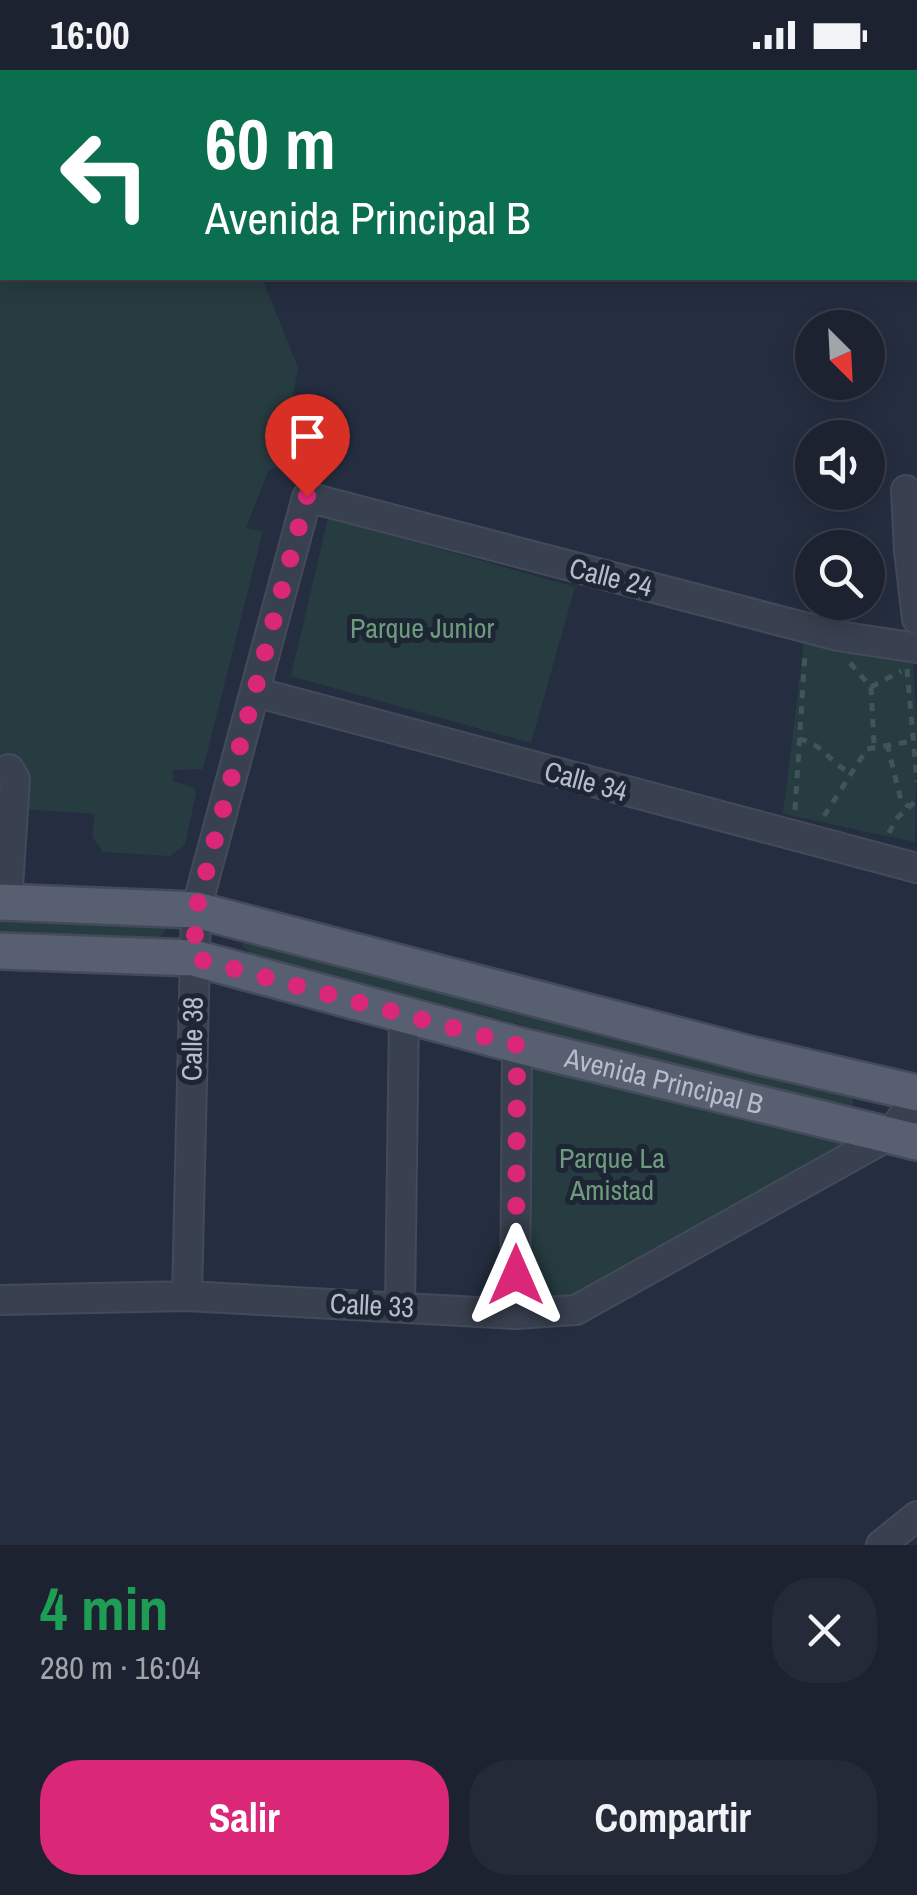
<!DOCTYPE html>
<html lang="es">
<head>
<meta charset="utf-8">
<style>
	body { margin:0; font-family:"Archivo Narrow",sans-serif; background:#252a38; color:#f1f3f6; height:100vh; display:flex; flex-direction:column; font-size:38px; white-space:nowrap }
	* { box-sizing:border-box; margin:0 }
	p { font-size:32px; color:#a0a4ab }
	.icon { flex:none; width:55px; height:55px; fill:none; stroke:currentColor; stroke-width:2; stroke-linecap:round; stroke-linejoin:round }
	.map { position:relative; height:1475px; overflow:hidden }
	.side { display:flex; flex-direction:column; background:#1c2230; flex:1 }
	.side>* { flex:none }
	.top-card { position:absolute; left:0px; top:0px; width:918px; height:210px; box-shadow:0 5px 25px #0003,0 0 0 2px #3a3f4c; background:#0b6e4f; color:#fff; overflow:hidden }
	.needle { width:65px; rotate:156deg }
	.fabs { position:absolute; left:795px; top:240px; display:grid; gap:20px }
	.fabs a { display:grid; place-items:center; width:90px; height:90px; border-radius:50%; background:#1c2230; box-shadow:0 5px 25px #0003,0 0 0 2px #3a3f4c; font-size:50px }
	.pin { position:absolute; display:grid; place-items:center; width:85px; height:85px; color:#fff; margin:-102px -42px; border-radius:50% 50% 50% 0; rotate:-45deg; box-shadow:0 0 10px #0007 }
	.pin .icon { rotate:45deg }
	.me { position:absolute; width:110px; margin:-55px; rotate:0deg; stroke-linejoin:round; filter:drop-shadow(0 0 8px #0008) }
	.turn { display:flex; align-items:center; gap:35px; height:210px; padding:0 40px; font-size:45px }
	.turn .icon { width:130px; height:130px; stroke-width:2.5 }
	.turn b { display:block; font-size:70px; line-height:85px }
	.round { display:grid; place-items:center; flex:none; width:105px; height:105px; border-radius:40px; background:#252a38 }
	.overview { display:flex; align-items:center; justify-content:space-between; height:170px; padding:0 40px }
	h1 { font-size:60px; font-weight:700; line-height:75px; color:#1e9e55 }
	.primary-button { display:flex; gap:20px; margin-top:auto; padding:20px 40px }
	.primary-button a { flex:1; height:115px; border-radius:40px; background:#db2777; color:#fff; font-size:40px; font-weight:700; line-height:115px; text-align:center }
	.primary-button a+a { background:#252a38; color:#f1f3f6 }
	.status { display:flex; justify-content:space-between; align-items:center; height:70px; padding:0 50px; background:#1c2230; direction:ltr }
	.status svg { height:28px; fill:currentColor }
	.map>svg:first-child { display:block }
</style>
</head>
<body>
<div class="status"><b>16:00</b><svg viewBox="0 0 49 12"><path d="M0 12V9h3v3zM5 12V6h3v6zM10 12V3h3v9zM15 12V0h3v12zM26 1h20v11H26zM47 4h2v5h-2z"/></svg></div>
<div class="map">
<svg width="917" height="1475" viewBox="0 0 917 1475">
	<rect width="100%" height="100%" fill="#252e40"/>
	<path fill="#273c41" d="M0 81 2 208H262L298 298 280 397 269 399 246 458 263 461 203 699 173 700V711L194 718 196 723 185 775 170 786 103 782 92 766 95 744 23 739 0 758Z
		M328 448 575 517 531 673 291 606Z
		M804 572 912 581 917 652 915 772 783 744Z
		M0 840 164 850 165 862 158 868 0 866Z
		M241 865 853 1022V1034L844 1039 251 884 243 876Z
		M525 991 843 1070 839 1084 562 1230 523 1229Z"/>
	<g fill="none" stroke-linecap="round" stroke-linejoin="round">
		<defs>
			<path id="minor" d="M117 0 118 2
				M183 0 190 2
				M366 2 367 0
				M0 50 2 51
				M906 420 909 481 917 549
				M255 622 917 798
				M7 833 15 709 9 699
				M187 1226 196 840 307 427 838 566 917 578
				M0 1230 187 1226 515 1244 576 1240 890 1065 917 1026
				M400 1237 404 945
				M515 1244 517 975
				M881 1475 917 1446"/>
			<g id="major">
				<path d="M0 832 196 840 753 985 917 1023"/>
				<path id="s1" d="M0 881 194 888 517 975 917 1072"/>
			</g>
		</defs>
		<use href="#minor" stroke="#434a59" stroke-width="32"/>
		<use href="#major" stroke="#434a59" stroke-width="40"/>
		<path stroke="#405559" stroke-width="5" stroke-dasharray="8 8" stroke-linecap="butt" d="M850 593 871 617 874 674
			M907 599 917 712
			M871 617 901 601
			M799 669C824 674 829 693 851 703
			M887 674 901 730 908 736
			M795 740 805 583
			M824 746 867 679 913 671
			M889 763 896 749 917 730"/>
		<use href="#minor" stroke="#394150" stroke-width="28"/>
		<use href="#major" stroke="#575f70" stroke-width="35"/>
	</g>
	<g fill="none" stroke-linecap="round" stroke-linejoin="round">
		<path stroke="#db2777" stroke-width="18" stroke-dasharray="0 32.4" d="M307 426 196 840 194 888 517 975 516 1205"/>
	</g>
	<g text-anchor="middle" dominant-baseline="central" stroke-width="10" stroke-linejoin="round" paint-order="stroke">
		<g font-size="28" fill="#b6bcca" stroke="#1e2535">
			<text transform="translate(611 507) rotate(14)">Calle 24</text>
			<text transform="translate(586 711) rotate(15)">Calle 34</text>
			<text transform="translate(192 969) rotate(-89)">Calle 38</text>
			<text stroke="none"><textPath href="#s1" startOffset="680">Avenida Principal B</textPath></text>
			<text transform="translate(372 1235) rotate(3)">Calle 33</text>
		</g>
		<g font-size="28" fill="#6d9b7c" stroke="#1e2535">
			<text x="422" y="558">Parque Junior</text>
			<text x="612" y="1088">Parque La<tspan x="612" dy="32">Amistad</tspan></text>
		</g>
	</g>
</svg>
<div class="fabs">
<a><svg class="needle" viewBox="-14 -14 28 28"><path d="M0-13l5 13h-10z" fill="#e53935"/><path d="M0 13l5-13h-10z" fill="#a0a4ab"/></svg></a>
<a><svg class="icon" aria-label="sound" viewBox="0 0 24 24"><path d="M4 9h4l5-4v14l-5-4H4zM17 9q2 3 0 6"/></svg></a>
<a><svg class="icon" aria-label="search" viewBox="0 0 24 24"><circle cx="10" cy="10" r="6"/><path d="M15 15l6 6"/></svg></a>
</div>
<div class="pin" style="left:307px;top:426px;background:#d93025"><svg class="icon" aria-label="arrive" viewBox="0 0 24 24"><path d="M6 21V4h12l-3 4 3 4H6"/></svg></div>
<svg class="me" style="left:516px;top:1205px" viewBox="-20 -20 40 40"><path d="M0-17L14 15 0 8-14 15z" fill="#db2777" stroke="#fff" stroke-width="4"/></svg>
<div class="top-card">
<div class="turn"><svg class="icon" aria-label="left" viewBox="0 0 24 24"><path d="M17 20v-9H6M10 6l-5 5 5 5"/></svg><div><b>60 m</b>Avenida Principal B</div></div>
</div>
</div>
<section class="side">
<div class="overview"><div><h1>4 min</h1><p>280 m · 16:04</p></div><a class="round"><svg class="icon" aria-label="close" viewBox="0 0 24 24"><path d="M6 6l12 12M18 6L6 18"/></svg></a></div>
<div class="primary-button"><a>Salir</a><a>Compartir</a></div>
</section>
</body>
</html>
